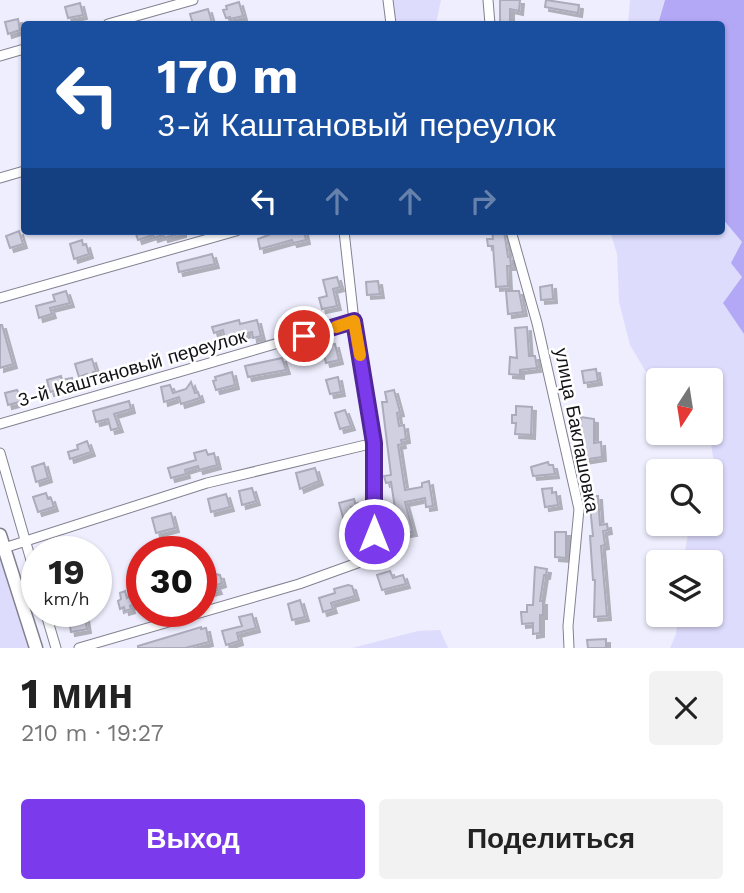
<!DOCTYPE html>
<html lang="ru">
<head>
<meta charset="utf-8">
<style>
	body { margin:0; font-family:"Work Sans",sans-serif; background:#f2f2f2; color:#222; height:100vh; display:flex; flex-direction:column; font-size:26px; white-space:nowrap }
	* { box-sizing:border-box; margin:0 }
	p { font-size:23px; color:#767676 }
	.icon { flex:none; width:38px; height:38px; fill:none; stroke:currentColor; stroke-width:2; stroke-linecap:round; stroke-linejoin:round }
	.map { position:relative; height:648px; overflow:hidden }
	.side { display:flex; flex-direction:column; background:#fff; flex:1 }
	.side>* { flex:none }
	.guide { position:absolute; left:21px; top:21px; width:704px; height:214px; border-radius:7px; box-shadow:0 2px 5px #0004; background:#1a4fa0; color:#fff; overflow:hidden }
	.needle { width:46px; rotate:192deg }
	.buttons { position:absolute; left:646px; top:368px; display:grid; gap:14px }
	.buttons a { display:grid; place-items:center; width:77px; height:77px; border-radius:7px; background:#fff; box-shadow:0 2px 5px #0004; font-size:35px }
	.speed { position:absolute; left:21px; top:536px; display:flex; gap:14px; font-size:35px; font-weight:700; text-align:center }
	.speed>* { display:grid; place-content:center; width:91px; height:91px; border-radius:50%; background:#fff; box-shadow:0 2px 5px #0004; line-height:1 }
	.speed small { font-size:18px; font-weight:400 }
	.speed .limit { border:10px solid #d22; background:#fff; color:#111 }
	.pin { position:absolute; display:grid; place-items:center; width:60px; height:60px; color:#fff; margin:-30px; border:4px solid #fff; border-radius:50%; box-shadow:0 2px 7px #0007 }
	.me { position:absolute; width:77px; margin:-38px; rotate:0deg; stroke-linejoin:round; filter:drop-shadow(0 0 5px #0008) }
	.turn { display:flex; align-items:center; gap:24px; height:147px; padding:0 21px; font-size:32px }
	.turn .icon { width:91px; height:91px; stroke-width:2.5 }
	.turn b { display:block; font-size:49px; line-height:60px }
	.lanes { display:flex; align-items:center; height:66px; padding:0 21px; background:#0003; justify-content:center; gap:35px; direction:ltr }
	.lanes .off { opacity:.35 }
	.round { display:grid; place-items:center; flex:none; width:74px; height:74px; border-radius:7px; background:#f2f2f2 }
	.head { display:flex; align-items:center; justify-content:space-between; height:119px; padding:0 21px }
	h1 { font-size:42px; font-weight:700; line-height:52px }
	.action { display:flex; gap:14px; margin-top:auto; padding:14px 21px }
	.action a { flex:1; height:80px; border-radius:7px; background:#7c3aed; color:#fff; font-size:28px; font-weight:700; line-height:80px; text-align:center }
	.action a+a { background:#f2f2f2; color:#222 }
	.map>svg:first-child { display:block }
</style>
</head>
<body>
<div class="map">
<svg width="744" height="648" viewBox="0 0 744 648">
	<defs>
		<filter id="shadow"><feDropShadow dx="4" dy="4" stdDeviation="0" flood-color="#0004"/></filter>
	</defs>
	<rect width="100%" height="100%" fill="#efeefe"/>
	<path fill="#dedcfd" d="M393 0H441L436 24H396Z
		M630 0H665L658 24H628Z
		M721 217 742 242 743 277 723 303 744 334V648H670L676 634 678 614H710V562H683L689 528 694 523H710L711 489 715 469 709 432 710 380H658V387L652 382 630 345 619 302 617 254 610 231H721Z
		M0 552 30 648H0Z
		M440 630 448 648H352L418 631Z"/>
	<path fill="#b2a8f5" d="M665 0H744V334L723 303 742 277 731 263 742 242 721 217V24H658Z"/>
	<path fill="#d1d0e1" stroke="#acabbb" stroke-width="2" filter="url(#shadow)" d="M500 0H520L519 11 510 9V23H500Z
		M546 0 579 5 578 13 545 7Z
		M239 2 243 16 230 19V17L226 18 223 10 227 9 226 6Z
		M80 3 83 15 68 18 65 7Z
		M208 9 212 23 193 24 190 14Z
		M18 19 20 30 8 34 5 22Z
		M19 231 23 244 10 248 6 236Z
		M135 231H182V233L164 238 163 235 154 238 153 235 138 240Z
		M279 231H304L306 240 293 243 292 240 260 249 258 239Z
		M492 231H504L508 257H510L511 266H507L508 286 496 287 493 246H488L487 239H493Z
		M82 240 83 245 86 244 89 254 74 259 70 244Z
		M212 254 215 264 179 272 177 263Z
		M337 277 340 287 333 289 337 306 322 309 319 298 327 296 323 280Z
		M378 281 380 294 367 295 366 282Z
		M552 285 553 299 541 300 540 287Z
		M66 291 70 303 50 308 52 314 39 318 36 306 55 301 53 295Z
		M506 291H519L523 312 508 314Z
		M239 320 240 324 257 320 261 336 253 338 252 332 225 339 223 330 214 333 212 327Z
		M0 325H2L13 364 0 368Z
		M527 327 529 356H535L537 368 520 370V375L509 374 510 357 517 358 515 328Z
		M335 344 339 360 326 363 322 347Z
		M282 358 286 370 248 377 245 366Z
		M92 359 96 372H93L91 378 87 374 79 377 75 364Z
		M596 369 598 381 584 383 582 371Z
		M232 372 235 385 216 390 213 381 216 380 215 377Z
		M61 376 62 380 72 378 74 385 50 392 47 380Z
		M338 377 341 392 330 394 326 380Z
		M191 382 195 393 198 392 200 398 181 404 179 397 164 402 161 387 170 385 173 393 186 389Z
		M17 390 23 401 8 405 5 393Z
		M394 390 400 412 397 413 399 426 404 425 406 439 401 440 402 444 398 445 405 490 422 487V483L429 481 433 506 426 507 425 498 405 502 413 532 399 534 391 482 386 483 384 476 391 475 382 402H387L385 392Z
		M129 401 131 409 114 414 119 428 111 430 108 419 96 422 93 411Z
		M516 406 532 407 531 435 515 434 516 423H512V415H516Z
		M345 410 351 426 340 429 335 413Z
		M581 417 594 419V443L601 442 602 457 582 460Z
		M87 441 91 452 70 459 68 452 78 449 77 445Z
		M206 450 208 455 214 453 217 465 199 470 198 466 185 470 186 474 171 478 168 468 196 460 194 453Z
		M548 462 549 465H553L555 474 533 476 531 467Z
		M44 463 48 478 36 482 32 467Z
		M315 468 319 481 300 489 296 473Z
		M252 488 256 501 242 505 239 491Z
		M552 488V493L556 492 558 505 545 507 542 489Z
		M46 493 48 499 51 498 54 507 38 512 33 497Z
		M226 494 230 507 211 512 208 499Z
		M589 496H598L600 525 607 524 608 530 603 531 605 545 601 546 607 616 594 617 595 580H593L590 536H593Z
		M354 499 356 506 351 507 354 518 344 521 339 503Z
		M171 513 175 528 156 533 152 518Z
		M555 532H566V558L555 557Z
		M535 567 547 569 546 575H544L540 601H543V615H540V633L533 634V623L522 624 521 612H527V605H533Z
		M213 571 214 574 220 575 222 583 216 585 218 590 210 592 209 588 201 590V575Z
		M390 571 393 578 403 575 406 584 382 590 377 575Z
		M348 585 352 586 355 596 331 603 333 609 323 612 319 598 335 593 334 589Z
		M125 591 127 598 131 596 134 604 130 606 131 609 125 611 124 607 120 609 118 601 121 599 120 593Z
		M300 600 305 617 292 620 288 604Z
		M84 611 87 629 71 632 68 614Z
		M252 614 256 628 237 633 239 641 226 645 222 631 242 626 239 617Z
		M201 627V629L206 628 209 642 185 648H138V646Z
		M606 639V648H588L587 640Z"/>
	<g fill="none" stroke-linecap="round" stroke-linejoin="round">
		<defs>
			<path id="minor" d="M388 0 391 24
				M488 0 490 24
				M108 24 193 0
				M0 56 24 49
				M0 178 24 171
				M511 231 537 323 579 509 568 626 569 648
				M0 298 236 231
				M0 424 354 321
				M0 453 37 581
				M4 548 207 483 374 443
				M45 611 56 648
				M79 648 299 584 374 557V443L354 321 344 231"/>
			<path id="secondary" d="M0 535 36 648"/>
		</defs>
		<use href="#minor" stroke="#828190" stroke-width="11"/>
		<use href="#secondary" stroke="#828190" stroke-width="15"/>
		<use href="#minor" stroke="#fff" stroke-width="9"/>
		<use href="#secondary" stroke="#fff" stroke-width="12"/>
	</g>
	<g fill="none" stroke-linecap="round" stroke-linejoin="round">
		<defs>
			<path id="route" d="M304 336 354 321 374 443V534"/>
		</defs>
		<use href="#route" stroke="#51269a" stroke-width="18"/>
		<use href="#route" stroke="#7c3aed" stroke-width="12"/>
		<path stroke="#f59e0b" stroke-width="12" d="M336 327 354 321 360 355"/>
	</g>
	<g text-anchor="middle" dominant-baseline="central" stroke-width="5" stroke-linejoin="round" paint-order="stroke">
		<g font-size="19" fill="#121217" stroke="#fff">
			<text transform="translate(132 368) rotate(-16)">3-й Каштановый переулок</text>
			<text transform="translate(577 430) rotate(79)">улица Баклашовка</text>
		</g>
	</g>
</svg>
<div class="buttons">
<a><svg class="needle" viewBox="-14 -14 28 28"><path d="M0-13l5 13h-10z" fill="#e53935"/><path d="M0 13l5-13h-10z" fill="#767676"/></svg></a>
<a><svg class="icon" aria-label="search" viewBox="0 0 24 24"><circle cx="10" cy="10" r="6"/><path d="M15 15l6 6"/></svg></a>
<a><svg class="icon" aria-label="layers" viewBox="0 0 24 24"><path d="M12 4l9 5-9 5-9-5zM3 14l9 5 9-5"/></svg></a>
</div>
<div class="speed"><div>19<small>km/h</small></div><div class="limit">30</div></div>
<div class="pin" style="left:304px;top:336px;background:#d93025"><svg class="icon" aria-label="arrive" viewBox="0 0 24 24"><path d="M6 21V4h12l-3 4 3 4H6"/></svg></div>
<svg class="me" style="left:374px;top:534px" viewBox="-20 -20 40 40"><circle r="17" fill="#7c3aed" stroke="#fff" stroke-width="3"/><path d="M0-11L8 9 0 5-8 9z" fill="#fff"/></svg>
<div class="guide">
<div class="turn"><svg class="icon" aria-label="left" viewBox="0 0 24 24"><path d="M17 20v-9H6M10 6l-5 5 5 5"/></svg><div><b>170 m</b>3-й Каштановый переулок</div></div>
<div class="lanes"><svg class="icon" aria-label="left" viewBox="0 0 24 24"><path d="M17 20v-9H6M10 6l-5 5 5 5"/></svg><svg class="icon off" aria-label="ahead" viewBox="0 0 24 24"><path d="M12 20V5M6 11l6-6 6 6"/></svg><svg class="icon off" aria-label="ahead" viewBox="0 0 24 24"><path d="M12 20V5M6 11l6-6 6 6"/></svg><svg class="icon off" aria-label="right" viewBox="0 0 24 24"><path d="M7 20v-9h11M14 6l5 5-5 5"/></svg></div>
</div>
</div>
<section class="side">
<div class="head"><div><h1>1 мин</h1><p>210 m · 19:27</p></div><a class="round"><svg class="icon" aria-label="close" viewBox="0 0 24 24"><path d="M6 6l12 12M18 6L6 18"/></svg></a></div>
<div class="action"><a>Выход</a><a>Поделиться</a></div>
</section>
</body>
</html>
